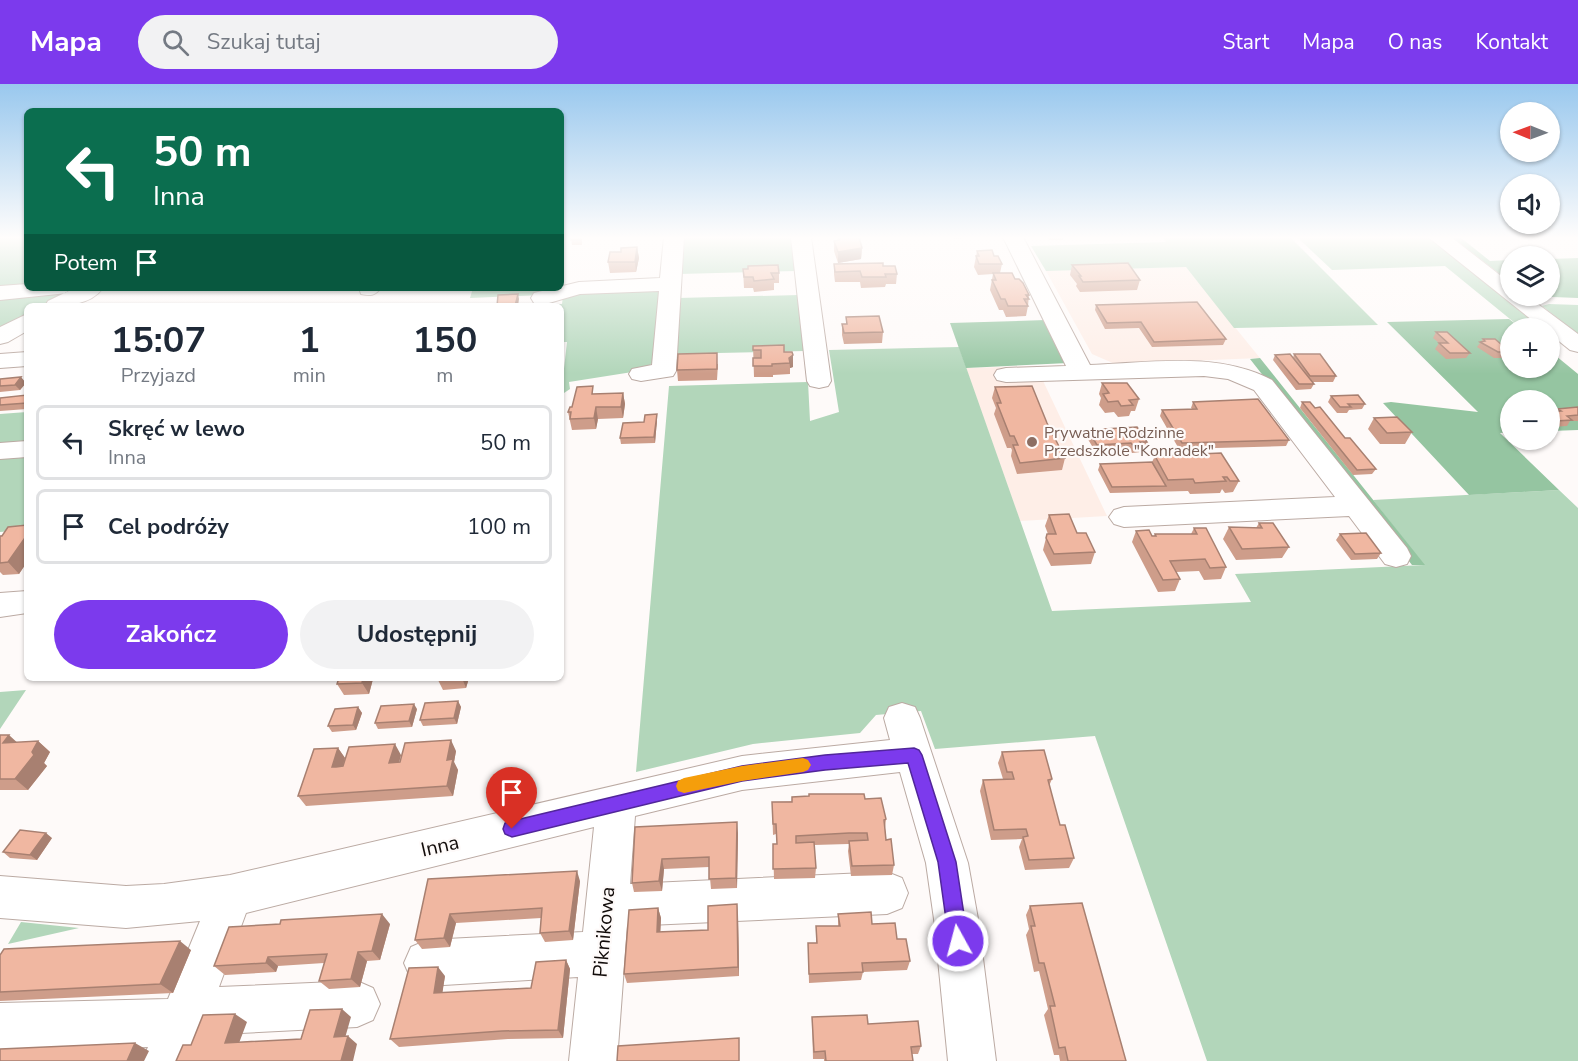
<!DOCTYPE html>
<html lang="pl">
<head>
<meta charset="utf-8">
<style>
	body { margin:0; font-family:"Nunito Sans",sans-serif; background:#f2f2f3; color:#1f2937; height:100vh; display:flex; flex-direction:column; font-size:22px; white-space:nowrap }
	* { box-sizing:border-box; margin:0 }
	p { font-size:20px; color:#747a83 }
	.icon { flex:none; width:33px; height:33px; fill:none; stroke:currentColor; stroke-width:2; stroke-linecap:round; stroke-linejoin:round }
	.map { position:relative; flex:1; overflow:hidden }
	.sheet { position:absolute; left:24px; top:219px; width:540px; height:378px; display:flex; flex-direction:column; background:#fff; border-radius:9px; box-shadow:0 2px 4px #0004 }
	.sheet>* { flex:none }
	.hud { position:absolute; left:24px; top:24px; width:540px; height:183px; border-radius:9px; box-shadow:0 2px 4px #0004; background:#0b6e4f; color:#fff; overflow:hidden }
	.needle { width:39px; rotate:271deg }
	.buttons { position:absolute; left:1500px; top:18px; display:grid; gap:12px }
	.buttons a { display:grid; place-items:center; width:60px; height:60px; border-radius:50%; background:#fff; box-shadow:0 2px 4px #0004; font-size:30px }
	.pin { position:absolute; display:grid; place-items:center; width:51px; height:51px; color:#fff; margin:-62px -26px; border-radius:50% 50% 50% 0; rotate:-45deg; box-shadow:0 0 6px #0007 }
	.pin .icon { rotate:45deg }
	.me { position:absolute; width:66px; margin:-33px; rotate:353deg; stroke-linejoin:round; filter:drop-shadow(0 0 4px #0008) }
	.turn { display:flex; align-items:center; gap:21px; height:126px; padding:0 30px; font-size:27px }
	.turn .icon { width:78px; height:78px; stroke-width:2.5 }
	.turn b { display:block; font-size:42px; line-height:51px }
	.then { display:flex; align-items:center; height:57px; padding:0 30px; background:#0003; gap:12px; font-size:22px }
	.eta { display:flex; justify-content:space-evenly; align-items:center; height:102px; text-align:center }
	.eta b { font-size:36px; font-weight:700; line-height:42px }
	.button { display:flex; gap:12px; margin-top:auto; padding:12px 30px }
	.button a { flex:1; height:69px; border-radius:36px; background:#7c3aed; color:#fff; font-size:24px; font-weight:700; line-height:69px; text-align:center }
	.button a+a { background:#f2f2f3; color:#1f2937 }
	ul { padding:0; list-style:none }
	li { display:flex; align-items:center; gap:18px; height:75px; margin:0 12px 9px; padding:0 18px; border:3px solid #e0e1e3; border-radius:9px }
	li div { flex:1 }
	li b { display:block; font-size:22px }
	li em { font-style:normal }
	header { display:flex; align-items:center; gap:36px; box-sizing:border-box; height:84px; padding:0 30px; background:#7c3aed; color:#fff }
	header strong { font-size:28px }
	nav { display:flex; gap:33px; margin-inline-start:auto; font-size:21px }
	.search { width:420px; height:54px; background:#f2f2f3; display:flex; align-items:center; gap:15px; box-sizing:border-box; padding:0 21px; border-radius:33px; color:#747a83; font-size:22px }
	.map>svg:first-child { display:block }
</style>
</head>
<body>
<header>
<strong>Mapa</strong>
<div class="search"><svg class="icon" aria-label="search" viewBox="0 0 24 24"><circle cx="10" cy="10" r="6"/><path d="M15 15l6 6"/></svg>Szukaj tutaj</div>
<nav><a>Start</a><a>Mapa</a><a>O nas</a><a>Kontakt</a></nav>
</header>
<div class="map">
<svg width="1578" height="977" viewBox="0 0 1578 977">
	<rect width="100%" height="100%" fill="#fefaf9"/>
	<path fill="#feeee7" d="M1186 183 1260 274 1115 280 1092 270 1046 187Z
		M1036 282 1107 432 1020 437 966 284Z"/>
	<path fill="#b2d6ba" d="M0 153H27V204L0 206Z
		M682 153H792L796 187 679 190Z
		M1163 153H1290L1378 241 1234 244 1186 183 1046 187 1031 162 1166 158Z
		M1297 153H1430L1547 244H1521L1445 182 1332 186Z
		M473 204H561L543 211 470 214Z
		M663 205 660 271 645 286 569 298 570 305 561 311 567 258H561V222L541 221 562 220 563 212 579 207Z
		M66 209 45 222H27V232L0 248V212Z
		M799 211 804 267 672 270 678 214Z
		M1549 220 1578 221V250L1542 222Z
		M959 263 1052 527 1251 518 1235 490 1424 481 1373 416 1559 406 1578 424V977H1207L1095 652 935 665 921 627 876 631 860 649 753 660 636 688 669 302 808 298 810 337 839 328 829 266Z
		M27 328V357L0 359V330Z
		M27 370V446L0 448V372Z
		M26 606 0 645V608Z
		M21 838 79 844 8 860Z"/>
	<path fill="#95c5a1" d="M1452 153H1460L1490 177 1510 176V198Z
		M1578 174V214L1528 212H1550V175Z
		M1509 235 1521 244H1510V284H1550V267L1578 290V346L1550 347V316H1510V348L1500 349 1559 406 1469 411 1383 319 1391 318 1478 328 1387 238Z
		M1046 236 1068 279 966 284 950 239Z
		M1260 274 1425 481H1412L1250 275Z"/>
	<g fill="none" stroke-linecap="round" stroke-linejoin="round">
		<defs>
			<path id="minor" d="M664 153H684L676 287 673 292 641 297 632 295 629 290 632 285 652 281 659 207 580 210 542 221 534 219 531 214 534 209 579 198 660 194Z
				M791 153H811L831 297 828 302 819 304 810 302 807 297Z
				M1003 153H1023L1090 281C1150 279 1217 267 1272 296L1407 464 1411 472 1407 480 1396 483 1385 480 1349 432 1124 443 1114 440 1109 433 1114 426 1124 423 1335 413 1254 306 1228 295 1204 292 1006 298 997 296 994 291 997 286 1006 284 1066 282Z
				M1428 153H1451L1510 199V212H1527L1578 250V268L1570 266 1550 250V244H1542Z
				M27 200V204H69L66 209 58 210 0 216V202Z
				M75 204H103C90 222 64 222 45 222L48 217Z
				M359 204H381C375 212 370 212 361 210Z
				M27 230V247L8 258 0 260V243Z
				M27 268V282L0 284V270Z
				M27 357V373L0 375V359Z
				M27 507V529L0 533V509Z
				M902 619 915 623 920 634 968 779 978 835 996 977H948L934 835 926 779 900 688 742 706 635 732 630 800 887 788 902 794 908 809 902 824 887 830 627 842 617 977H569L578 893 427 902 411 895 404 879 411 863 427 856 583 848 594 743 246 829 219 903 357 897 373 904 380 920 373 936 357 943 200 951 190 977H142L148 963 0 967V919L168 915 200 837 126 844 0 834V792L126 802 164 800 230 791 742 672 890 656 884 634 889 623Z"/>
		</defs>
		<use href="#minor" stroke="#bbaaa3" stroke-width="2"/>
		<use href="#minor" fill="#fff" fill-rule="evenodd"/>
	</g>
	<path fill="#ce9d8a" d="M571 153H582V161H572Z
		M840 153H859L862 164 861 175 838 179 834 167V157L839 156Z
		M953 153H976L954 155Z
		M1048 153H1065L1063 154V156H1049Z
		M637 163 639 174 636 188 610 189 608 178 621 168Z
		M977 167 994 172 1002 180 1000 189 1015 195 1029 211 1028 222 1026 232 1006 233 1003 226H999L990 206 993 190 978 191 974 183Z
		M834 180 883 182 897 190 896 200H886L885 203 861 204 860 198H835L834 190Z
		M1072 181 1140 196 1137 206 1080 208 1076 202 1077 200 1070 191Z
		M743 185 779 189V199H774V206L754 208 753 204H744Z
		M1096 221 1226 255 1223 261 1152 263 1139 244 1105 245 1095 226Z
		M846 233 883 248 882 259 844 260 842 251V240H846Z
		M1436 248 1470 269 1466 274 1446 275 1435 265 1439 259 1433 254Z
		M1483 255 1510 268 1507 274H1494L1477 263Z
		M753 262 793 271V283L790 284V290L773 291V293H754Z
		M1294 270 1336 292 1333 298H1312L1314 300 1311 305 1296 306 1273 276 1275 271 1293 274Z
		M718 280 717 296 678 297 677 286Z
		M0 295 26 299 20 306 0 308Z
		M1102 299 1139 315 1135 327H1131L1129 332 1118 333 1114 328 1105 329 1099 321 1101 314 1099 310Z
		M995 303 1047 339 1065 374 1062 386 1017 390 1011 372 1012 366 1011 364H1007L994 330 996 324 992 314Z
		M623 309 625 320 623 334 598 335 596 345 572 346 568 328 572 323 594 310Z
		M27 311V325L0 327V314Z
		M1331 312 1365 320 1362 325 1349 326 1347 329H1337L1328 318Z
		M1193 318 1289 356 1286 362 1179 365 1160 332 1162 326 1192 325 1191 324Z
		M1302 318 1315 324 1376 385 1372 390 1353 391 1300 324Z
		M1578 323V337H1570L1567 342 1552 343 1550 341V328H1555L1557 325Z
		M1374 334 1412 348 1405 360H1380L1368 345Z
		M657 336 655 359 621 360 620 354 644 338Z
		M1088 346 1147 358 1145 363 1142 364 1141 368 1132 369 1129 364 1095 367 1086 352Z
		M1179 371 1239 397 1233 408 1225 409 1222 405 1220 409 1190 410 1188 407 1110 409 1098 386 1100 380 1152 378 1155 372Z
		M1049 431 1077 449 1095 468 1091 480 1051 482 1043 466 1047 450H1048L1045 442Z
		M1259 439 1289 463 1282 474 1236 476 1223 455 1229 443 1256 444Z
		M27 441V478L19 490 3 491 0 488V452Z
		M1194 444 1226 483 1221 495 1204 496 1199 487 1176 488 1180 495 1175 507 1158 508 1132 458 1136 447 1154 452 1155 450H1191Z
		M1340 450 1381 469 1377 475 1351 476 1336 456Z
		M339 594H383L373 595 369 610 344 611 337 600Z
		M437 594H469L466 604 443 606Z
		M458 617 461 623 457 640 423 642 420 636Z
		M358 623 362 629 356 646 332 648 328 642Z
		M417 625 412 643 378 645 375 639Z
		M0 651 18 659 38 657 50 668 44 679 47 682 28 706H0Z
		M338 664 345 674 401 671 399 678 456 667 454 678 458 686 453 712 306 722 298 712Z
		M1002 668 1052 695 1049 702 1060 741 1074 774 1069 784 1025 786 1019 763 1022 755 991 756 980 707 983 696 1003 695 998 679Z
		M865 715 886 735 885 744 886 756 894 781 892 791 851 792 848 767 849 760H848L814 761 816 784 815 794 774 795 773 760H777L776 750 773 751 772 718Z
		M635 743 738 749 737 804 711 805 709 783 664 785 662 807 634 808 632 799Z
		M52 754 37 776 10 774 3 768Z
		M428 795 580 797 573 856 545 858 540 849 541 834 456 839 450 863 422 865 415 856Z
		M1030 822 1126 977H1060L1059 971H1054L1044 931 1048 925 1039 887 1034 888 1026 851 1029 845 1026 831Z
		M658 824 661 834 660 848 708 846 738 830 739 892 627 899 624 890Z
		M838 830 872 840 897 855 910 877 907 886 863 888 861 896 809 899 808 859H816V842H838Z
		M390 840 380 876 367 877 360 903 329 905 319 897 324 879 278 882 276 888 225 891 214 882Z
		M191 866 173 909 0 917V871Z
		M566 876 570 885 563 954 508 955 399 963 390 955 445 892 442 909 531 904Z
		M812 933 868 940 921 962 918 970H912L913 977H824V975H813Z"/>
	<path fill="#a88071" d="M637 163 639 174 636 188 635 178Z
		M862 164 861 175 838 179V168Z
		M518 210 519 215 518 222H515Z
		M793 271V283L790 284 789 274Z
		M21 293 26 299 20 306 15 301Z
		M623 309 625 320 623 334 621 323Z
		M596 323 598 335 596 345 594 334Z
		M657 330V336L655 359 654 353Z
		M27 451V478L19 490 8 478Z
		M363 594 373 595 369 610 362 599Z
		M462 594H469L466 604Z
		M458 617 461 623 457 640 454 634Z
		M414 620 417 625 412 643 409 637Z
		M358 623 362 629 356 646 353 641Z
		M9 651 21 662 3 659Z
		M451 656 456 667 454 678 458 686 453 712 447 702V676Z
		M38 657 50 668 44 679 47 682 28 706 15 695Z
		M395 660 401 671 396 690 389 679Z
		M338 664 345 674 339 694 332 683Z
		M737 738 738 749 737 804 736 794Z
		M46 749 52 754 37 776 30 771Z
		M662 775 664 785 662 807 659 797Z
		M577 787 580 797 573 856 569 847Z
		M737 820 738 830 739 892 738 883Z
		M658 824 661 834 660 858 657 848Z
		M382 830 390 840 380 876 372 867Z
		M450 830 456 839 450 863 444 854Z
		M180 857 191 866 173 909 160 900Z
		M358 868 367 877 360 903 351 895Z
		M268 873 278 882 276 888 266 879Z
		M566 876 570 885 563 954 558 946Z
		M438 883 445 892 441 918 434 909Z
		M342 925 351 933 343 961 334 953Z
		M235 930 247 938 236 967 225 959Z
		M348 952 357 960 353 977H341Z
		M135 959 149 967 144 977H127Z"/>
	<path fill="#f0b7a1" stroke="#a88071" stroke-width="1.5" d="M571 153H581V156H571Z
		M840 153H859L862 164 838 168 834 157 839 156Z
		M637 163 635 178H608L610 168H621V164Z
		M992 166 994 172H998L1002 180H979L976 172H979L977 167Z
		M883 179V182H895L897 190H885L886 193H862L860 187 835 188 834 180Z
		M1128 179 1140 196 1083 198 1079 192H1081L1072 181Z
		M778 181 779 189H771L774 195 754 197 753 193H744L743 185H748V182Z
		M993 189H1012L1015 195H1019L1023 199 1029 211H1026L1029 215H1024L1028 222H1008L1005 215H1001L992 196H996Z
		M518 210 515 222H497L498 211Z
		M1197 218 1226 255 1154 258 1141 238 1107 239 1096 221Z
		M879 232 883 248 844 249 842 240H847L846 233Z
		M1436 248H1447L1470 269H1450L1439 259H1448Z
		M1483 255H1495L1510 268H1498L1480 258 1485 257Z
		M784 261V268H792L793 271 789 274 790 279 772 280V282H753V274H761V266H753V262Z
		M717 269V285L677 286 678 270Z
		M1290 270 1314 300H1299L1275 271Z
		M1294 270H1320L1336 292H1310Z
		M21 293 15 301 0 302V295Z
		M1102 299H1127L1139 315 1129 316 1133 321 1121 322 1118 317 1108 318 1103 310 1109 309Z
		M593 302 592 310 623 309 621 323H596L594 334 570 335 571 328H568L570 323H572L577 303Z
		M1032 302 1047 339 1065 374 1020 379 1013 361H1018L1014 352H1010L997 319H1001L995 303Z
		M27 311V319L0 321V314Z
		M1358 311 1365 320H1348L1351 323H1340L1331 312Z
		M1258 315 1289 356 1182 359 1162 326 1197 325 1193 318Z
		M1302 318H1310L1315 324 1320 323 1345 354H1350L1376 385 1357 386Z
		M1578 323V331L1567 332 1572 336 1556 337 1550 332V328L1561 327 1557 325Z
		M657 330 654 353 620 354 623 339 644 338 645 331Z
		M1397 333 1412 348 1387 349 1374 334Z
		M1137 343 1147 358H1140L1143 362 1134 363 1131 359 1097 361 1088 346Z
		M1221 369 1239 397H1230L1227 393H1223L1226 397 1195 399 1193 395 1168 396 1155 372Z
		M1152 378 1166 402 1112 403 1100 380Z
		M1069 430 1077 449H1086L1095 468 1054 470 1046 454 1047 450H1056L1049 431Z
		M1259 439H1273L1289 463 1242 465 1229 443 1262 444Z
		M27 441V451L8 478 0 479V452H2L8 443Z
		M1194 444H1206L1226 483 1210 484 1205 475 1170 477 1180 495 1163 496 1136 447 1149 446 1152 452H1156L1155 450H1197Z
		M1366 449 1381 469 1355 470 1340 450Z
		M339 594H363L362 599 337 600Z
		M458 617 454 634 420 636 425 619Z
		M414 620 409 637 375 639 381 622Z
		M358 623 353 641 328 642 335 625Z
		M0 651H9L3 659 38 657 32 668 34 671 15 695H0Z
		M451 656 447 676 453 675 447 702 298 712 314 665 338 664 332 683H336L343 682 349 663 395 660 389 679 400 678 405 659Z
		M1044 666 1052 695 1048 696 1060 741H1065L1074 774 1029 776 1023 753 1028 752 1026 745 994 746 983 696 1014 695 1012 688H1007L1002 668Z
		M809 710H864L865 715 881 714 886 735 884 736 886 756 891 755 894 781 852 782 849 757 868 756 867 749H849L796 752V759L814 758 816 784 773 785V760H777L776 740H773L772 718H792V713L809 712Z
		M737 738 736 794 709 795V773L662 775 659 797 632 799 635 743Z
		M20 746 46 749 30 771 3 768Z
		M577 787 569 847 540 849 542 824 450 830 444 854 415 856 428 795Z
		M1082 819 1126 977H1068L1065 963 1059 964 1050 922H1055L1044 879H1039L1031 842H1035L1030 822Z
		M737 820 738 883 624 890 629 826 658 824 657 848 708 846V822Z
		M871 828 872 840 895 839 897 855H906L910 877 862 879 863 888 809 890 808 859H817L816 842H840L838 830Z
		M382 830 372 867 358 868 351 895 319 897 327 870 268 873 266 879 214 882 229 843 280 840 281 836Z
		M180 857 160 900 0 908V871L4 865Z
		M566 876 558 946 502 947 390 955 409 884 438 883 434 909 531 904 536 878Z
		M342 925 334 953 348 952 341 977H176L183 961H191L203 931 235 930 225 959 301 955 310 926Z
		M867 931 868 940 918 937 921 962 911 963 913 977H826L825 967 814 968 812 933Z
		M739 954V977H617L618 962Z
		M135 959 127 977H0V965Z"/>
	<linearGradient id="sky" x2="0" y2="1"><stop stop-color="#99c8ee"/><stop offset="0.53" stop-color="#fffdfc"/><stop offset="1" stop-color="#fffdfc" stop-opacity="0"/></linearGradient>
	<rect width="1578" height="290" fill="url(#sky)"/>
	<path fill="#7c3aed" stroke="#51269a" stroke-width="1.5" d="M914 664 919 666 922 671 956 778 968 857 965 864 958 867 952 864 949 857 938 778 908 679 825 686 742 697 512 753 505 750 503 745 505 739 512 737 742 682 825 671Z"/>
	<path fill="#f59e0b" d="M803 674 808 676 811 681 808 686 803 688 742 697 684 709 678 707 676 702 678 697 684 694 742 682Z"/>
	<circle fill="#8d6e63" stroke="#fefaf9" stroke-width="2" cx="1032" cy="358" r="6"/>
	<g text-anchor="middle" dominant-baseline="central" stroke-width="4.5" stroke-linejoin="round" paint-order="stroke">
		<g font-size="16" fill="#785e54" stroke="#fefaf9" text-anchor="start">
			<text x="1044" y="349">Prywatne Rodzinne<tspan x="1044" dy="18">Przedszkole "Konradek"</tspan></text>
		</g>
		<g font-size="20" fill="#110b09" stroke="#fefaf9">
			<text transform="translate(440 762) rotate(-13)">Inna</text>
			<text transform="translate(604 848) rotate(-85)">Piknikowa</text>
		</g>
	</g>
</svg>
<div class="buttons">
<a><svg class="needle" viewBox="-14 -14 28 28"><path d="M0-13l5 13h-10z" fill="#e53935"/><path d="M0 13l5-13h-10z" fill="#747a83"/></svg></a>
<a><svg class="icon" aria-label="sound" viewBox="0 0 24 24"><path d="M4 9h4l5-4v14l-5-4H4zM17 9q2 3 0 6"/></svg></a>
<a><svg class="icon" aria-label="layers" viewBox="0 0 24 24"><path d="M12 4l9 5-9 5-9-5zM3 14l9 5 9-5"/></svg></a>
<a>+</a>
<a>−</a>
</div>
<div class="pin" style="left:512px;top:745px;background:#d93025"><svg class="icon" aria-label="arrive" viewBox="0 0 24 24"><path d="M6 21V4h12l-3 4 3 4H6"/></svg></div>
<svg class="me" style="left:958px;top:857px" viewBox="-20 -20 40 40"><circle r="17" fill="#7c3aed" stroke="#fff" stroke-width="3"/><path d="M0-11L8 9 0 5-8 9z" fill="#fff"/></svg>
<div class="hud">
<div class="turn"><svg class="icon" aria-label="left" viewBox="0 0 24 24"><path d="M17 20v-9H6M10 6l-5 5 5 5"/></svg><div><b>50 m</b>Inna</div></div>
<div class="then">Potem<svg class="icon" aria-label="arrive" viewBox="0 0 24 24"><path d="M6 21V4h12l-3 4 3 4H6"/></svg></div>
</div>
<section class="sheet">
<div class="eta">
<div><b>15:07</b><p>Przyjazd</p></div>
<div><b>1</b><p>min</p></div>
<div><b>150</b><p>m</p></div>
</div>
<ul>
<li><svg class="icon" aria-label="left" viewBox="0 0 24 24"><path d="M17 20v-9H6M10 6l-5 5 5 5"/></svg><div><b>Skręć w lewo</b><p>Inna</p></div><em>50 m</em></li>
<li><svg class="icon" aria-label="arrive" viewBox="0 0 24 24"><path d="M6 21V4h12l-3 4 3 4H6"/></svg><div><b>Cel podróży</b></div><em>100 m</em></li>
</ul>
<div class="button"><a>Zakończ</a><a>Udostępnij</a></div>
</section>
</div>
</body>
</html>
